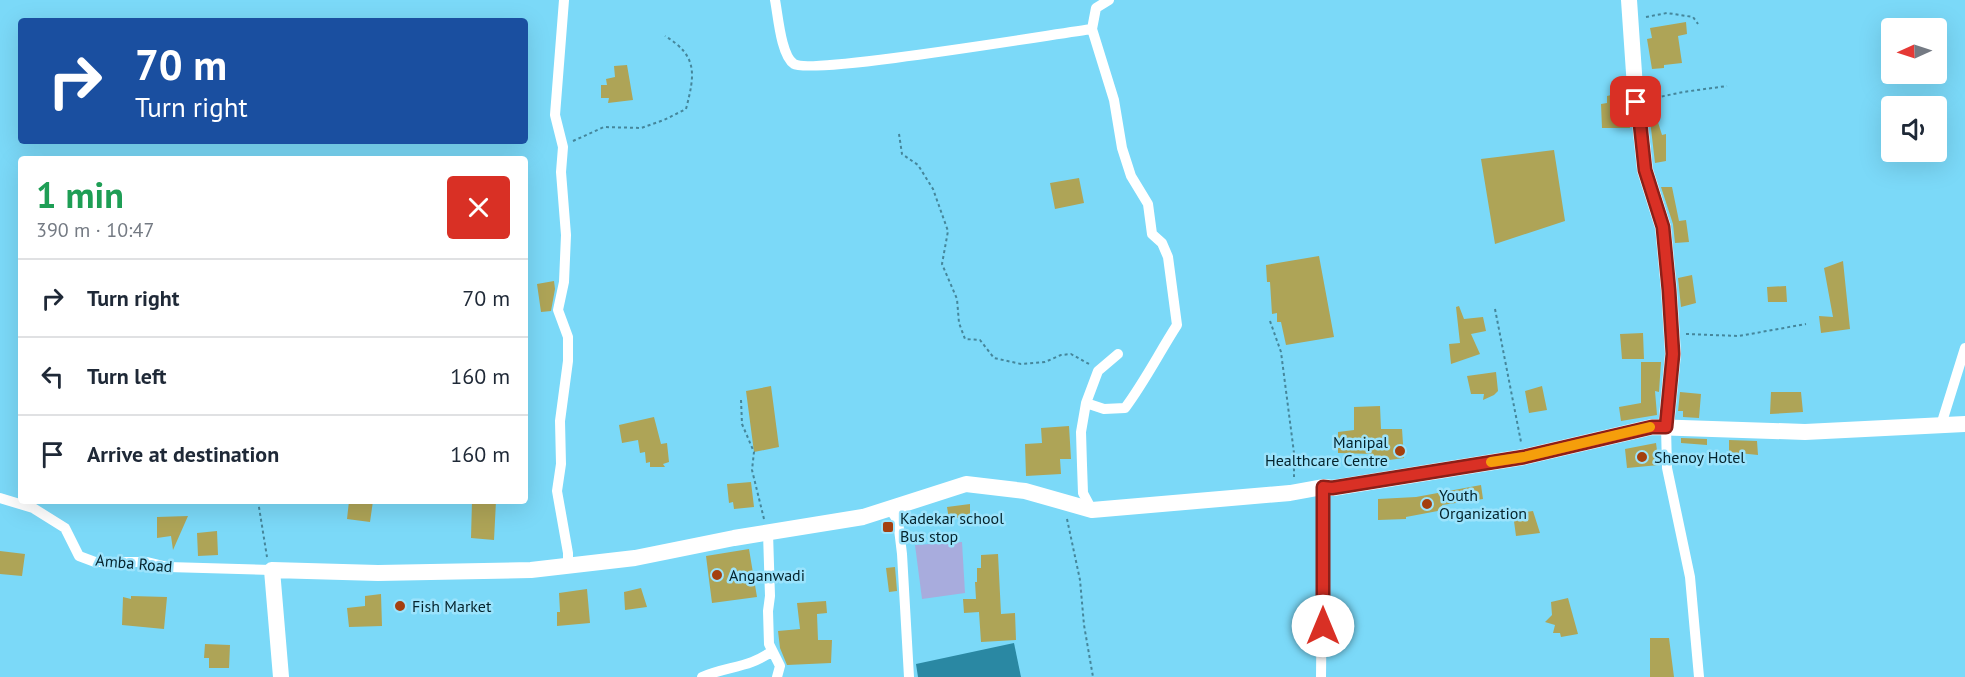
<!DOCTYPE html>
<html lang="en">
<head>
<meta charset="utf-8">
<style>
	body { margin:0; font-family:"PT Sans",sans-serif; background:#f6f6f7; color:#1f2937; height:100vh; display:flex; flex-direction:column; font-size:22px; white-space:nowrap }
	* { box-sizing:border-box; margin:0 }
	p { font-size:20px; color:#747a83 }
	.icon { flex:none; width:33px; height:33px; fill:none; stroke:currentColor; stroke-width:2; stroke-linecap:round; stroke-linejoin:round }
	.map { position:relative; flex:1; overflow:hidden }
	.drawer { position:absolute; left:18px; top:156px; width:510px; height:348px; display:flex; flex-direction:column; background:#fff; border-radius:6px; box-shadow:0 6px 24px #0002 }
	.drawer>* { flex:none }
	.banner { position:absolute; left:18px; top:18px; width:510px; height:126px; border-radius:6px; box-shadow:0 6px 24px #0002; background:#1a4fa0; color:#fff; overflow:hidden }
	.needle { width:39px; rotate:267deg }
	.tools { position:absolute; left:1881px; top:18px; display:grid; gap:12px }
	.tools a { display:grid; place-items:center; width:66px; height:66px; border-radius:6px; background:#fff; box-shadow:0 6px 24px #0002; font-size:30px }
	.pin { position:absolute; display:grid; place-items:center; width:51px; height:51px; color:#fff; margin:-26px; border-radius:12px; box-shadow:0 3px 9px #0006 }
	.me { position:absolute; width:66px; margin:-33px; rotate:0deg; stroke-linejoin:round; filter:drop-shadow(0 0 4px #0008) }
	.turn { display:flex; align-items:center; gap:21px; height:126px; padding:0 18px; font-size:27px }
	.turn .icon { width:78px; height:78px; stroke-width:2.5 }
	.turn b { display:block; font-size:42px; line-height:51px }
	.round { display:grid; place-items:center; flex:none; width:63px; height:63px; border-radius:6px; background:#f6f6f7 }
	.summary { display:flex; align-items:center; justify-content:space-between; height:102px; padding:0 18px }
	h1 { font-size:36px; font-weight:700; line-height:45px; color:#1e9e55 }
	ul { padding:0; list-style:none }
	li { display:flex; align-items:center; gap:18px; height:78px; padding:0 18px; border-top:2px solid #e0e1e3 }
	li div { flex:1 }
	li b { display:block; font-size:22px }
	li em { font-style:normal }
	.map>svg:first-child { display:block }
</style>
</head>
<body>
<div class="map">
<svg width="1965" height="677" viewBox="0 0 1965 677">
	<rect width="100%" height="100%" fill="#7bd9f8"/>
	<path fill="#a8acdd" d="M962 542 965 593 922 599 915 545Z"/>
	<path fill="#2a88a3" d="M1014 643 1021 677H918L916 664Z"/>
	<path fill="#aea457" d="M1686 22 1687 34 1678 36 1682 63 1664 65V68L1652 69 1647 39 1652 38 1650 28Z
		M627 65 633 100 608 103 609 98H601V85H607L606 79 615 77 614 66Z
		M1614 89 1625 91 1630 128H1602L1601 104 1607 103V96L1616 94Z
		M1657 119 1662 135 1666 134V161L1655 163 1650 120Z
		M1554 150 1565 221 1495 244 1481 159Z
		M1079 178 1084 203 1055 209 1050 183Z
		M1661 187H1672L1679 221 1686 220 1689 242 1675 243 1673 224Z
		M1319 256 1334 337 1286 345 1281 322H1277V313L1272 314 1270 282H1267L1266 265Z
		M1843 261 1850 329 1821 333 1819 316 1833 317 1824 268Z
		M1692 275 1696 303 1681 307 1678 278Z
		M554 281 555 289 551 311 541 312 537 284Z
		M1786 286 1787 302H1768L1767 287Z
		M1459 306 1464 319 1483 317 1486 331 1471 334 1480 354 1451 364 1449 344 1460 343 1456 307Z
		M1643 333 1644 359H1622L1620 334Z
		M1641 362H1661L1659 392 1655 391 1657 415 1621 421 1619 407 1641 403Z
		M1496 372 1498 391 1494 395 1483 400 1484 394H1471L1467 376Z
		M771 386 779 447 754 452 746 391Z
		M1542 386 1547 410 1529 413 1525 391Z
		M1680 392 1701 394 1699 418 1683 417V411H1678Z
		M1771 392H1801L1803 412 1770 414Z
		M1380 406 1381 429H1402L1404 458 1374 462 1373 454 1338 453V432L1354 430V407Z
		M654 417 661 444 667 443 669 462 663 464 665 467H650V462L646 463 645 452 640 453 638 440 622 443 619 425Z
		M1069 426 1071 459H1060L1061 474 1026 476 1025 444 1042 443 1041 428Z
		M1681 438 1707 439V445L1681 443Z
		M1729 440 1757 441 1758 455 1729 452Z
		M1656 443 1659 465 1627 468 1625 449Z
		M751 482 754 507 734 509 733 502 729 503 727 484Z
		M1481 485 1483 499 1442 505 1443 510 1406 517V519L1378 520V499L1416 497Z
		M349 501H373L370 522 347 519Z
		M472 501H496L494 540 471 538Z
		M970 504V516L949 519 947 507Z
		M1533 511 1540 533 1516 536 1513 514Z
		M188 516 173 550 171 536 157 538V517Z
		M217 531 218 555 198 556 197 533Z
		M749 549 757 597 712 603 706 556Z
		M0 551 25 554 22 576 0 574Z
		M998 554 1001 614 1015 613 1016 640 981 642 979 612 964 613 963 599H976L975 582H977V568H981V555Z
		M895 567 897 591 889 592 886 568Z
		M641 588 647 607 625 610 624 592Z
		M587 589 590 623 557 626V612H560L559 593Z
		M381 594 382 626 349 627 347 608 365 606V596Z
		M131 596 167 597 164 629 122 625 123 597 131 599Z
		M1568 598 1578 634 1561 637 1560 633H1553L1555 625 1545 622 1552 615 1551 602Z
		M826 601 827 613 817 614 818 640H832L831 663 787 665 780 648 778 631 800 629 797 603Z
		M1650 638H1669L1674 677H1650Z
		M205 644 230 645 229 668H209V658H204Z"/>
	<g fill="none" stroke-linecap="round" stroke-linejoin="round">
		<path stroke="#45869b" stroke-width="2" stroke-dasharray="3 3" stroke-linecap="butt" d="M1646 17 1667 13 1693 17 1698 24
			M1650 99 1683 92 1727 86
			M899 134 902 154 918 165 933 189 948 231 942 264 957 299 959 323 965 339 980 340 994 358 1021 364 1045 362 1061 355 1071 354 1089 364
			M573 141 604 127 641 128 664 120 686 109C695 74 698 56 665 36
			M1495 309 1521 442
			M1270 321 1281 352 1294 453V477
			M1686 334 1739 336 1806 324
			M741 400 742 424 754 452 752 470 764 519
			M258 501 267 557
			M1067 519 1080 580 1084 625 1093 677"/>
		<path stroke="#fff" stroke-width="10" d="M564 0 555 115 563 147 561 172 566 235 564 282 558 310 568 337V361L560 421 561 464 557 491 568 553V566
			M775 0C778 15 781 56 794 64 811 75 1054 34 1092 29
			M1086 403 1104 409 1125 408C1145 381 1159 353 1177 325L1168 257 1162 243 1152 234 1148 204 1131 176 1122 148 1114 100 1092 29 1096 8 1109 0
			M1941 425 1965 348
			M1666 427 1667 468 1690 577 1699 677
			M0 498 33 508 65 528 79 556 95 562H147L168 567 272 570
			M890 509 898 521 902 554 909 677
			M1092 510 1083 493 1082 465 1081 432 1086 403 1098 371 1118 354
			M768 533 770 596 768 611 769 644 780 666 777 677
			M702 677C727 666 750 668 772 651
			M1321 677 1323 487"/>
		<path stroke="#fff" stroke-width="16" d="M1629 0 1636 102 1639 114 1645 170 1663 227 1669 290 1673 354 1666 427
			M281 677 272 570 378 573 531 570 635 558 734 538 863 517 966 484 1025 491 1092 510 1290 493 1323 487 1333 488 1524 457 1652 427 1805 432 1965 424"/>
	</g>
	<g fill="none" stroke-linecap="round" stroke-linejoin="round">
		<defs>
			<path id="route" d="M1323 626V487L1332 488 1524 457 1652 427H1666L1673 354 1669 290 1663 227 1645 170 1639 114 1636 102"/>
		</defs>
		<use href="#route" stroke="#8d1f18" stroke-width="15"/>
		<use href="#route" stroke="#d93025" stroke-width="10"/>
		<path stroke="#f59e0b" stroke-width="10" d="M1491 462 1524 457 1650 427"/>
	</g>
	<g fill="#a43f0f" stroke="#9be3fc" stroke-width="2">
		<circle cx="1400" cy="451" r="6"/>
		<circle cx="1642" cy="457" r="6"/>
		<circle cx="1427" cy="504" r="6"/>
		<rect x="882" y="521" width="12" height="12" rx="3"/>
		<circle cx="717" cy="575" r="6"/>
		<circle cx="400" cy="606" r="6"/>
	</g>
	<g text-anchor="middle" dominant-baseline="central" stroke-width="5" stroke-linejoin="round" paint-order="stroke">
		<g font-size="16" fill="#04232c" stroke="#9be3fc" text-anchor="start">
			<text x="1388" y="442" text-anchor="end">Manipal<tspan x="1388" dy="18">Healthcare Centre</tspan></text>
			<text x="1654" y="457">Shenoy Hotel</text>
			<text x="1439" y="495">Youth<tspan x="1439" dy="18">Organization</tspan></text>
			<text x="900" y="518">Kadekar school<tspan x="900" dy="18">Bus stop</tspan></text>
			<text x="729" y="575">Anganwadi</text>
			<text x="412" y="606">Fish Market</text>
		</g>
		<g font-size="16" fill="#04232c" stroke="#9be3fc">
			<text transform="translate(134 563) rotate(5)">Amba Road</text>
		</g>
	</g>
</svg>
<div class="tools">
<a><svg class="needle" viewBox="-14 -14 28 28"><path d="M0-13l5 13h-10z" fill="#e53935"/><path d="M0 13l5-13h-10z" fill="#747a83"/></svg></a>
<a><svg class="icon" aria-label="sound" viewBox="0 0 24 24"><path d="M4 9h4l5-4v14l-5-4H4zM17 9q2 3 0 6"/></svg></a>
</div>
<div class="pin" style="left:1636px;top:102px;background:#d93025"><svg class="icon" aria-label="arrive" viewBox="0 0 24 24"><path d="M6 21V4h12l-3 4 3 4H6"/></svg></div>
<svg class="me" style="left:1323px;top:626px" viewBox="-20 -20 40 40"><circle r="19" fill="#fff"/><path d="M0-13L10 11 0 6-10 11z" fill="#d93025"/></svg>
<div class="banner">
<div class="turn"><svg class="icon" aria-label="right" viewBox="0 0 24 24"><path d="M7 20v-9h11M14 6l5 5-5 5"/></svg><div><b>70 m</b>Turn right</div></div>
</div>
<section class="drawer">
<div class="summary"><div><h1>1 min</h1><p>390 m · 10:47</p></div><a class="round" style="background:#d93025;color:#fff"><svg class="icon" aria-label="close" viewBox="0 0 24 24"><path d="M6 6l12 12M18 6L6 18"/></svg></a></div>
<ul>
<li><svg class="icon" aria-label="right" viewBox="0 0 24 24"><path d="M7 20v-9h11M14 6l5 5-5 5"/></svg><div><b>Turn right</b></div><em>70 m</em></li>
<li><svg class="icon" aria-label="left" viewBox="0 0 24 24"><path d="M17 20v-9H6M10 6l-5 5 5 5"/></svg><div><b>Turn left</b></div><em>160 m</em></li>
<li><svg class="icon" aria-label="arrive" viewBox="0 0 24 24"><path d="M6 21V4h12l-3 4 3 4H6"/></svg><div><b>Arrive at destination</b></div><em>160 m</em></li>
</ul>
</section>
</div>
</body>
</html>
